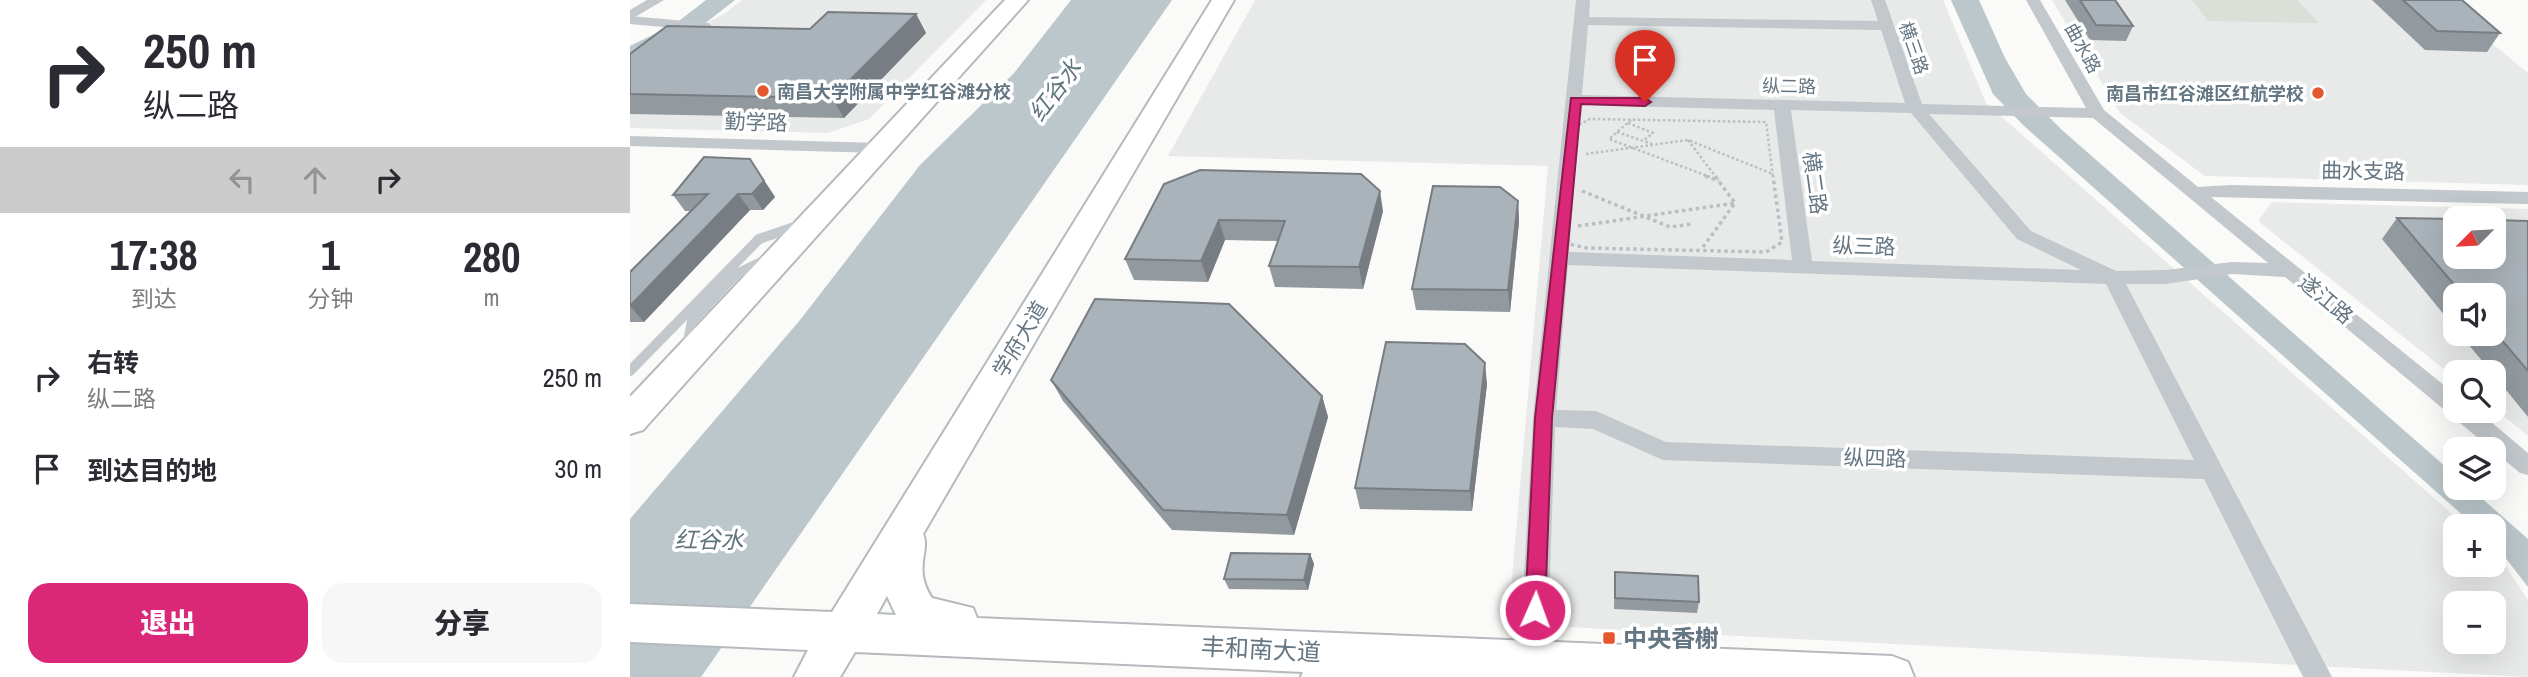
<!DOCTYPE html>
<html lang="zh">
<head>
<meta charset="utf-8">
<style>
	body { margin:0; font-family:"Archivo Narrow","Noto Sans SC",sans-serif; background:#f7f7f7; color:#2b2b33; height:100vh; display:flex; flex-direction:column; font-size:26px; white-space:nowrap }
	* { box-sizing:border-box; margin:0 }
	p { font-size:23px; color:#7c7c81 }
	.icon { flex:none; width:38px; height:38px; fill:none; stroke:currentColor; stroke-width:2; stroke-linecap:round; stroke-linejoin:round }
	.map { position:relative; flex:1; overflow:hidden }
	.side { display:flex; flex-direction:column; background:#fff; width:630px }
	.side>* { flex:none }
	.guide { background:#fff; color:#2b2b33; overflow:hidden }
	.needle { width:46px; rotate:246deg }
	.fabs { position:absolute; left:1813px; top:206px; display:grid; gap:14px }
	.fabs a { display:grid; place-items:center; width:63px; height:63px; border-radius:14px; background:#fff; box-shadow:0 7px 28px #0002; font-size:35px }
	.pin { position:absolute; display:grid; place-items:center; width:60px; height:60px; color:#fff; margin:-72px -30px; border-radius:50% 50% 50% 0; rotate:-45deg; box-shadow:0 0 7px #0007 }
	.pin .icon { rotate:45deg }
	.me { position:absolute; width:77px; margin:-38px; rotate:2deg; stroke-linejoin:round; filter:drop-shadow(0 0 5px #0008) }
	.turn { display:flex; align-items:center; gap:24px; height:147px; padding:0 28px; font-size:32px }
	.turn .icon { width:91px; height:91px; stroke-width:2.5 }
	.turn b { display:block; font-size:49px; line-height:60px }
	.lanes { display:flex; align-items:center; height:66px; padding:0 28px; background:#0003; justify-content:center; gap:35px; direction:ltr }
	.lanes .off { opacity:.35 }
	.eta { display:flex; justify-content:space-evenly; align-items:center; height:119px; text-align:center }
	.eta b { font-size:42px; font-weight:800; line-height:49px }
	.button { display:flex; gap:14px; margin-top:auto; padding:14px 28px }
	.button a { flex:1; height:80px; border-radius:21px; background:#db2777; color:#fff; font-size:28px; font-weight:800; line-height:80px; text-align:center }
	.button a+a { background:#f7f7f7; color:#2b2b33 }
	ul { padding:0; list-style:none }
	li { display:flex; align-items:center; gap:21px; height:91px; padding:0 28px }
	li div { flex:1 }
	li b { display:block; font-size:26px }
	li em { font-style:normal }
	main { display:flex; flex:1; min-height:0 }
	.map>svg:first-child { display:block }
</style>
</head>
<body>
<main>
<section class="side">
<div class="guide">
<div class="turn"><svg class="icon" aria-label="right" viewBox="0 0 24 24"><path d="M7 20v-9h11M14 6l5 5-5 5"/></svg><div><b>250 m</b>纵二路</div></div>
<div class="lanes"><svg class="icon off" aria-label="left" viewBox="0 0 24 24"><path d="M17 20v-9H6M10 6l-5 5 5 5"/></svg><svg class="icon off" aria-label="ahead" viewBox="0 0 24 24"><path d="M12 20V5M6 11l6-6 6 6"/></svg><svg class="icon" aria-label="right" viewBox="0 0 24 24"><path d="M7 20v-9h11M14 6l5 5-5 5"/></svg></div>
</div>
<div class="eta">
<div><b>17:38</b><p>到达</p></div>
<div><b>1</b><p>分钟</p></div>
<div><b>280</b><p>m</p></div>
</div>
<ul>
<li><svg class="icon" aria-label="right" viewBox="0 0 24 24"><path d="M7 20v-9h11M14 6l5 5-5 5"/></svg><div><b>右转</b><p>纵二路</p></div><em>250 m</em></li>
<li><svg class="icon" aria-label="arrive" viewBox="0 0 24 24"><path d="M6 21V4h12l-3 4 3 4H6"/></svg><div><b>到达目的地</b></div><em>30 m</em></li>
</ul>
<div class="button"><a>退出</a><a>分享</a></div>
</section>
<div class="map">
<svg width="1898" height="677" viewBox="0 0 1898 677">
	<rect width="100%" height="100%" fill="#fafaf8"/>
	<path fill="#e8e9e9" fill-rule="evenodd" d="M112 0H356L239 119 198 133 0 128V63L94 14Z
		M625 0H1313L1356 103 1837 527H1825V565H1864V550L1867 553 1898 600V677L878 624 918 166 538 156ZM1825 604H1864V642H1825Z
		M1422 0H1810L1898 73V185L1575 176 1490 113Z
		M1642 202 1898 209V436L1864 408V373H1825V378L1628 221ZM1825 219H1864V257H1825ZM1825 296H1864V334H1825Z"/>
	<path fill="#dadfd7" d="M1562 0H1667L1689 23 1578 21Z"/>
	<path fill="#bbc7cb" d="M76 0H105L73 25 0 60V46L45 24Z
		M441 0H542L71 677H0V519L170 320 290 165 384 73Z
		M1321 0H1349L1375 58 1396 94 1432 130 1825 475V488H1840L1898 539V587L1864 543V527H1846L1393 125 1363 94Z"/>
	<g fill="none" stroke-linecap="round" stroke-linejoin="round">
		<defs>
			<path id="primary" d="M375 0H398L13 430 0 434V397Z
				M582 0H604L293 534C301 550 282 568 302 598L343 608 347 618 1262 656 1278 662 1284 677H671L673 672 225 652 210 677H164L178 650 0 642V604L202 612ZM257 596 266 615 247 614Z"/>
		</defs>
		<use href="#primary" stroke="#b5babe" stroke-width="4"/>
		<path stroke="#bbbfc2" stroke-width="2.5" stroke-dasharray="2.5 2.5" stroke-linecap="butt" d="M1001 120 979 139 1080 177
			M998 123 1023 133 1013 141
			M987 132 1022 144
			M1058 140 1086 177
			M956 154 1058 140 1143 174
			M941 177 945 127 960 119 1136 122 1143 177"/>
		<path stroke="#bbbfc2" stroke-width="3.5" stroke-dasharray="3.5 3.5" stroke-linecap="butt" d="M941 176 937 228 939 244 957 248 1136 252 1152 242 1143 176
			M1075 176 1089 181
			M952 191 1040 227 1063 224
			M948 226 1105 203
			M1073 247 1105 203 1085 176"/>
		<path stroke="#c3c8cc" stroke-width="8" d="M0 20 77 27"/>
		<path stroke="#c3c8cc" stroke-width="10" d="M57 347 62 321 105 275 135 260
			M0 371 129 239 170 225"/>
		<path fill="#c3c8cc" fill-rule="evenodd" d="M17 0H34L0 20V10Z
			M946 0H960L959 17 1248 21 1241 0H1255L1292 104 1456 108 1396 0H1410L1474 110 1568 187 1601 185 1898 192V204L1581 197 1825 394V411H1848L1898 453V475L1890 473 1655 277 1602 274 1536 284H1496L1702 677H1673L1574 479 1033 460 963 429 925 427 917 661 913 670 903 674 893 670 889 661 903 418ZM958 25 1251 30 1275 103 952 95ZM951 105 1144 110 1162 260 939 252ZM1161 110 1281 113 1387 239 1451 270 1182 261ZM1299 114 1463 118 1638 263 1602 262 1536 270 1486 271 1401 231ZM938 265 1476 284 1564 460 1036 442 966 411 926 410Z
			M0 136 250 143 259 148 250 153 0 146Z"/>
		<use href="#primary" fill="#fff" fill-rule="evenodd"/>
	</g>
	<path fill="#929a9f" d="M1435 0H1485L1503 26 1496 41 1460 40Z
		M1742 0H1832L1870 33 1857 52 1795 50Z
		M286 14 296 33 214 118 0 114V54Z
		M120 159 145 197 133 210H120L14 322H0V272L62 211H55L43 195Z
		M534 184 753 211 733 289 645 287 639 266 648 241 595 240 578 282 504 280 495 259Z
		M888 201 889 222 880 312 786 310 782 289Z
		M1767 218 1898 221V417L1864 375V373H1862L1830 334H1864V296H1825V328L1752 239Z
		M421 380 692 396 698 417 664 535 542 530 433 401Z
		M857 384 842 511 730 509 725 488Z
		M680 554 684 564 678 590 599 589 594 579Z
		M985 572 1069 602 1067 613 984 609Z"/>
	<path fill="#777d82" d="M286 14 296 33 214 118 202 98Z
		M120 159 145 197 133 210 122 194Z
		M750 191 753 211 733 289 729 267Z
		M108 194 120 210 14 322 0 306Z
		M888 201 889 222 880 312 878 290Z
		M589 220 595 240 578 282 571 261Z
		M855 363 857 384 842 511 840 491Z
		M692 396 698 417 664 535 657 515Z
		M680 554 684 564 678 590 674 580Z"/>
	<path fill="#aab3b9" stroke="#777d82" stroke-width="2" d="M1450 0H1485L1503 26 1466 25Z
		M1773 0H1832L1870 33 1807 31Z
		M198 12 286 14 202 98 0 94V54L37 26 180 29Z
		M74 157 120 159 134 181 122 194H108L0 306V272L78 194 43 195Z
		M570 170 731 174 750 191 729 267 639 266 655 221 589 220 571 261 495 259 534 184Z
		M803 186 870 187 888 201 878 290 782 289Z
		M1767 218 1825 219V257H1864V220L1898 221V371L1864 331V296H1834Z
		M465 299 599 304 692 396 657 515 533 510 421 380Z
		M756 342 835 344 855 363 840 491 725 488Z
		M601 553 680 554 674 580 594 579Z
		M985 572 1068 576 1069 602 985 598Z"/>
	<path fill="#db2777" stroke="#8e194d" stroke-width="2" d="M941 98H1015L1021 102 1015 106 951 104 922 418 915 610 912 617 905 619 898 617 895 610 905 418Z"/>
	<g fill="#e4572e" stroke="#fff" stroke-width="2.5">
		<circle cx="133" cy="91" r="7"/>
		<circle cx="1688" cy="93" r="7"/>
		<rect x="972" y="631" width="14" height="14" rx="3.5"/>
	</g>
	<g text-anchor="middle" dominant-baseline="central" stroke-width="7" stroke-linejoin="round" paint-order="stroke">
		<g font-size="18" fill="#657683" stroke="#fff">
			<text transform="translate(1284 48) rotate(71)">横三路</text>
			<text transform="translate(1453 48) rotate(61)">曲水路</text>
			<text transform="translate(1159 86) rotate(1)">纵二路</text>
		</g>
		<g font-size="18" font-weight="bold" fill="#657683" stroke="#fff" text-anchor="start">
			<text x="147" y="91">南昌大学附属中学红谷滩分校</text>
			<text x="1674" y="93" text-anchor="end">南昌市红谷滩区红航学校</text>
		</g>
		<g font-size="21" fill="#657683" stroke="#fff">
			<text transform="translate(126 122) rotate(2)">勤学路</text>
			<text transform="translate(1733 171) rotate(1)">曲水支路</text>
			<text transform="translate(1185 183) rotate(82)">横二路</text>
			<text transform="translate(1234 246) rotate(2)">纵三路</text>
			<text transform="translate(1696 299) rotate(40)">遂江路</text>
			<text transform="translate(390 339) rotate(-59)">学府大道</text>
			<text transform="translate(1245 458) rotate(2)">纵四路</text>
		</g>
		<g font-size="23" font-style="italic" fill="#60757c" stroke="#fff">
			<text transform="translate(425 90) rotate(-53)">红谷水</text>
			<text x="79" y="539">红谷水</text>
		</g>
		<g font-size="24" font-weight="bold" fill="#657683" stroke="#fff" text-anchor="start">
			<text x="993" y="638">中央香榭</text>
		</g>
		<g font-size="24" fill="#657683" stroke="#fff">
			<text transform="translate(631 649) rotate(3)">丰和南大道</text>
		</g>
	</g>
</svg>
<div class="fabs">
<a><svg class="needle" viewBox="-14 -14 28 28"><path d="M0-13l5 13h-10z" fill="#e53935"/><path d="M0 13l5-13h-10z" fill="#7c7c81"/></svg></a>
<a><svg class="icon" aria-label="sound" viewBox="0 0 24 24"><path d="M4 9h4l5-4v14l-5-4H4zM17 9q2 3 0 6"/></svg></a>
<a><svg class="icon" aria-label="search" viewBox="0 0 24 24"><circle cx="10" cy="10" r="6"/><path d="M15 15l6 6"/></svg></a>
<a><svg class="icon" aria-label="layers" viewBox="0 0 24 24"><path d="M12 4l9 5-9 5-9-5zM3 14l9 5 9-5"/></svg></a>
<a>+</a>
<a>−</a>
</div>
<div class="pin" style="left:1015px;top:102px;background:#d93025"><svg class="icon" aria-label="arrive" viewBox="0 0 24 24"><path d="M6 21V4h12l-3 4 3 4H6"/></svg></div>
<svg class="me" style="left:905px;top:610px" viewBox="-20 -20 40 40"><circle r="17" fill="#db2777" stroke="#fff" stroke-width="3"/><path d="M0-11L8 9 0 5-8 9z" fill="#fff"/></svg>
</div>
</main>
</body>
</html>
